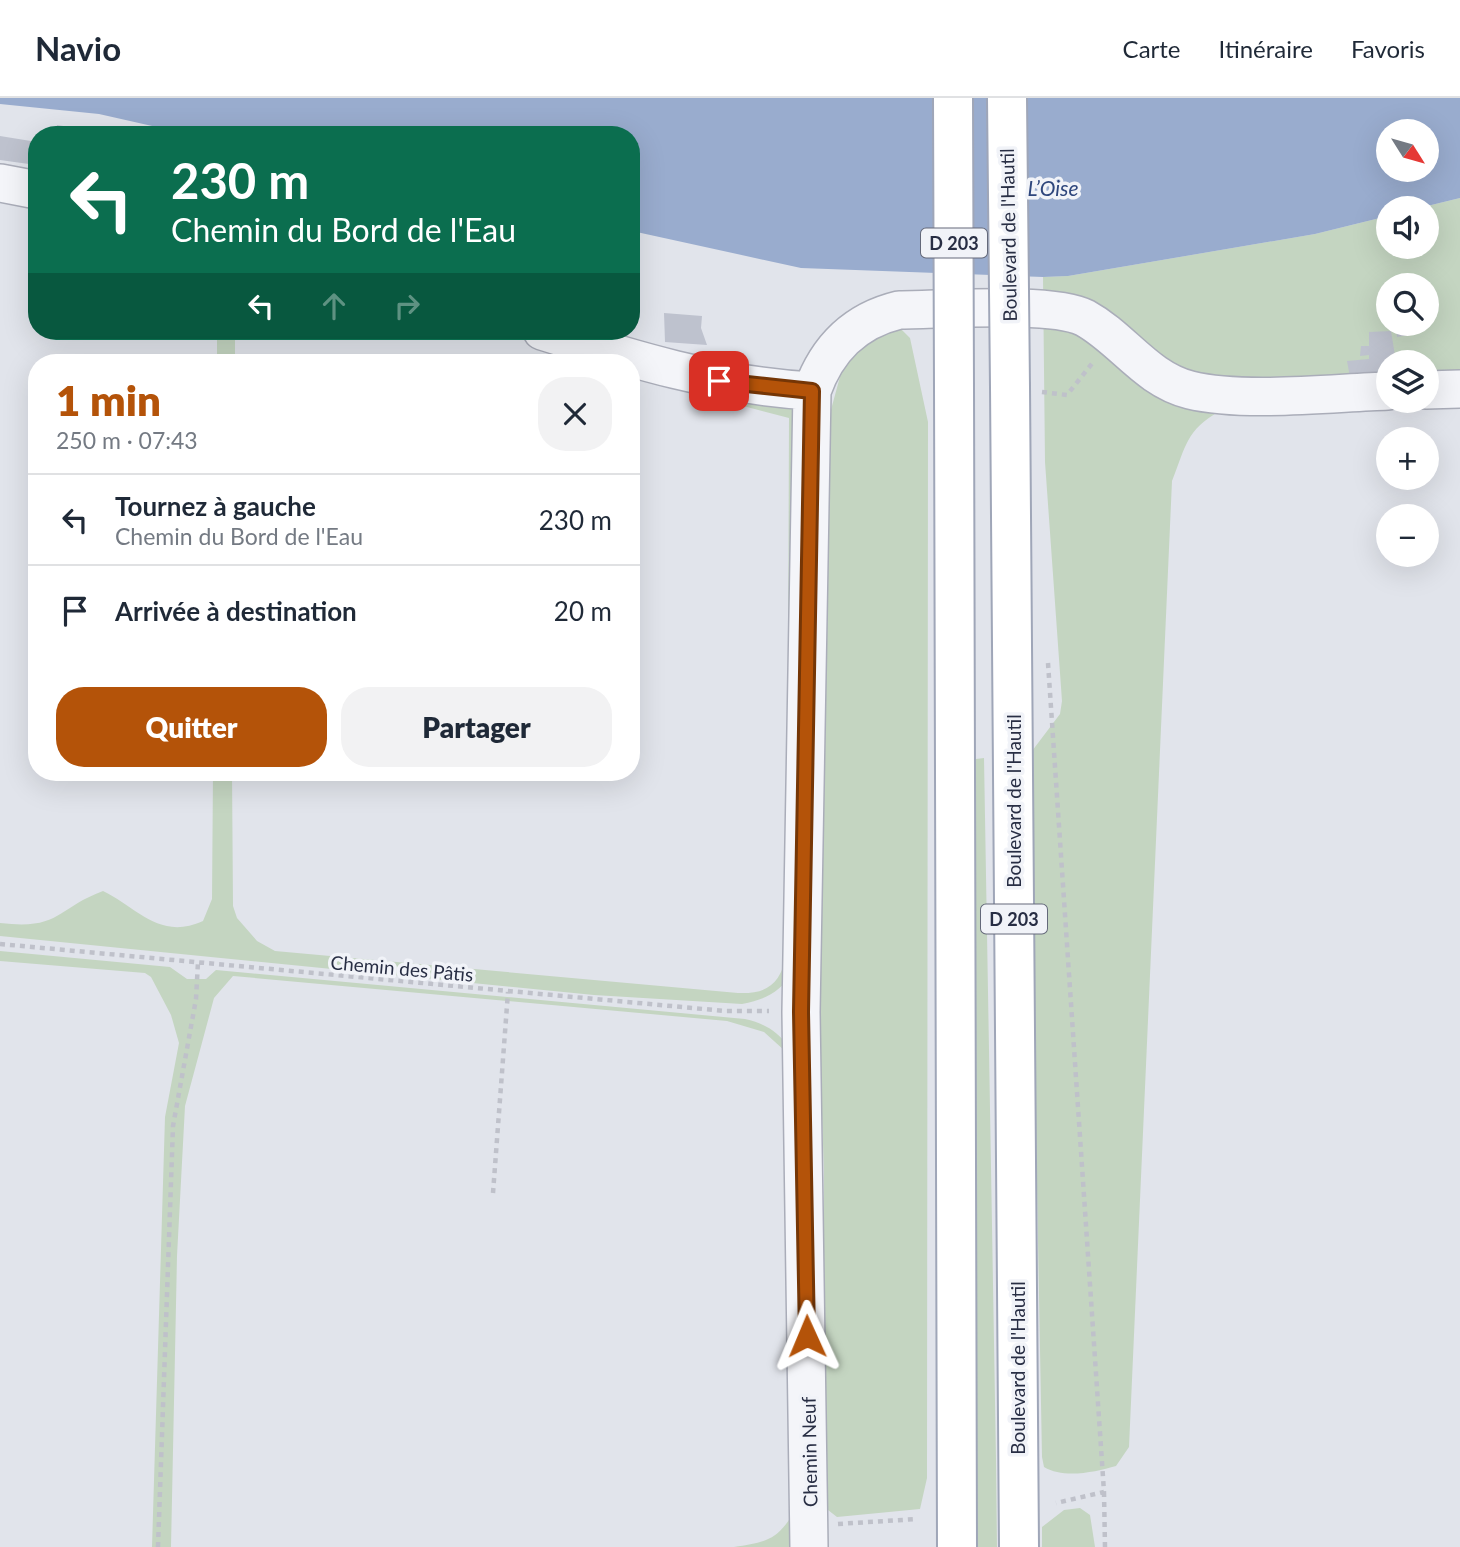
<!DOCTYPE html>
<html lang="fr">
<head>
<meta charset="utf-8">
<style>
	body { margin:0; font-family:Lato,sans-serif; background:#f2f2f3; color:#1f2937; height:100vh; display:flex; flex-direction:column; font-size:26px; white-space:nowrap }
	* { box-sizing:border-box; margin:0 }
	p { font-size:23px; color:#747a83 }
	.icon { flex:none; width:38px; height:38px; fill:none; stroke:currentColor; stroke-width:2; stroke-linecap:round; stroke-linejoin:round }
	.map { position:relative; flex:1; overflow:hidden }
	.panel { position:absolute; left:28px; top:256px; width:612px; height:427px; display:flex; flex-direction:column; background:#fff; border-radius:28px; box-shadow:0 7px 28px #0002 }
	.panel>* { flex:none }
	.banner { position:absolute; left:28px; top:28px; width:612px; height:214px; border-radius:28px; box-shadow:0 7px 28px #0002; background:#0b6e4f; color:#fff; overflow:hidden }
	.needle { width:46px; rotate:127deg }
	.buttons { position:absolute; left:1376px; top:21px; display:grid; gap:14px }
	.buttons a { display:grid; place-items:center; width:63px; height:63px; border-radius:50%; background:#fff; box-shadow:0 7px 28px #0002; font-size:35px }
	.pin { position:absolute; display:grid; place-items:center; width:60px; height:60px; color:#fff; margin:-30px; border-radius:14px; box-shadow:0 4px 10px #0006 }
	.me { position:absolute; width:77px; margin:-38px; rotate:359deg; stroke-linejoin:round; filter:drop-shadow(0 0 5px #0008) }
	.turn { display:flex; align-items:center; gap:24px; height:147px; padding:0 28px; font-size:32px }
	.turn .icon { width:91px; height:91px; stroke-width:2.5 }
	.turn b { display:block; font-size:49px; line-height:60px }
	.lanes { display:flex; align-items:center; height:66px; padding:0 28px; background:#0003; justify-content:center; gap:35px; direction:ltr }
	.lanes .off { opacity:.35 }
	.round { display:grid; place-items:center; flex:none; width:74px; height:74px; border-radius:28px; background:#f2f2f3 }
	.summary { display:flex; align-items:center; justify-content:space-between; height:119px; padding:0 28px }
	h1 { font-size:42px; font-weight:800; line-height:52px; color:#b45309 }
	.action { display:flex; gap:14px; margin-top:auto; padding:14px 28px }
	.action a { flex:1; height:80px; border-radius:28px; background:#b45309; color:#fff; font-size:28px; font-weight:800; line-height:80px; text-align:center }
	.action a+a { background:#f2f2f3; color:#1f2937 }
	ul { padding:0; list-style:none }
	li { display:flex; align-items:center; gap:21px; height:91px; padding:0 28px; border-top:2px solid #e0e1e3 }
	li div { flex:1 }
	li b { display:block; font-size:26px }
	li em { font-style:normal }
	header { display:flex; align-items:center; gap:42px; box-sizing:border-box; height:98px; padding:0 35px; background:#fff; border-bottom:2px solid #e0e1e3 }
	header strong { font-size:33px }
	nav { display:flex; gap:38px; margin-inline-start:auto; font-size:24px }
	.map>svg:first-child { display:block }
</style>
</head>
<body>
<header>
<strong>Navio</strong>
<nav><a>Carte</a><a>Itinéraire</a><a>Favoris</a></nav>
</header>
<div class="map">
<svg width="1460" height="1449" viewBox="0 0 1460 1449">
	<rect width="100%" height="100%" fill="#e1e4eb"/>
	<path fill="#c4d5c1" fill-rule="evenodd" d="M1460 100V299L1426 301V264H1388V303H1404L1220 313C1186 332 1186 348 1172 383L1129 1349 1116 1368C1095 1374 1064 1381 1044 1369L1042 1359 1029 657 1060 616 1062 603 1045 364 1043 179 1068 178 1315 136 1388 118V149H1426V110H1419ZM1388 187H1426V226H1388Z
		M893 230 901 231 910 240 928 324 927 1380 920 1411 837 1419 828 1412 823 1392 824 1072 812 752 826 330 844 264 861 241Z
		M217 233H235V264H217Z
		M679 291 787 305 795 312 793 874C779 895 766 901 742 906L594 897 0 838V825C61 832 55 811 103 793 137 809 159 843 203 823L212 801 213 674H232L233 808 237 820 257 843 275 853 738 895C768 896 780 886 787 856L789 320Z
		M984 660 996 1361 997 1449H976V661Z
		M0 853 170 869 187 881H206L216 872 745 921C766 926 777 933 790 950L793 1449H734C762 1445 777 1443 792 1417L785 953 764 934 727 923 233 878 214 900 185 1008 177 1158 171 1449H152L165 1019 179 945 171 917 151 879 145 875 0 863Z
		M1080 1410 1090 1417 1095 1449H1042V1429L1064 1412Z"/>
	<path fill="#99acce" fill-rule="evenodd" d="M0 0H1460V100L1419 110H1388V118L1315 136 1068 178 1043 179 801 170 632 133V37H192L99 16 0 6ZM1388 33H1426V72H1388Z"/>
	<path fill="#bec2ce" d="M57 27 76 30V37H55Z
		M0 38 37 44 36 67 0 62Z
		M664 215 702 218 701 230 707 247 665 244Z
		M1396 226H1408L1409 237 1397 239Z
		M1391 233 1396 264H1388V276L1350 279 1347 263 1369 261V257L1360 258 1361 248H1369V234Z"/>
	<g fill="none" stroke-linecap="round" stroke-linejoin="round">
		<defs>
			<path id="minor" d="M0 85 37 92
				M542 233C631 261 718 288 812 293
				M1426 292 1460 291
				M809 1449 801 914 812 293C827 251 854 223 899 212 940 212 1053 203 1085 220 1123 241 1146 281 1190 292 1244 305 1330 295 1388 293"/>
			<path id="major" d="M954 289 957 1449
				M1010 289 1019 1449"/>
		</defs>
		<use href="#minor" stroke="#aaadb9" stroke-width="40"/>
		<use href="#major" stroke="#9fa6b8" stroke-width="42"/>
		<path stroke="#bfc1ca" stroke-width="4.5" stroke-dasharray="5 5" stroke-linecap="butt" d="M1042 294 1067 297 1094 263
			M1048 565 1104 1394 1056 1405
			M0 846 725 913H769
			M493 1095 508 894
			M1104 1394 1105 1449
			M838 1426 917 1421
			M158 1449 173 1028 196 901 198 864"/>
		<use href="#minor" stroke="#f4f5f9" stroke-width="37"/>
		<use href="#major" stroke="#fff" stroke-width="38"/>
		<defs>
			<path id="major-bridge" d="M953 0 954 289
				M1007 0 1010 289"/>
		</defs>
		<use href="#major-bridge" stroke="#9fa6b8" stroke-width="42" stroke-linecap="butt"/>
		<use href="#major-bridge" stroke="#fff" stroke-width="38"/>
	</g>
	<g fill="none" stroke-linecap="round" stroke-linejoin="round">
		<defs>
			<path id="route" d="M719 283 812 293 801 914 807 1238"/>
		</defs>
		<use href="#route" stroke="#753606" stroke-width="18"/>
		<use href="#route" stroke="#b45309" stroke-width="12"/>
	</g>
	<g text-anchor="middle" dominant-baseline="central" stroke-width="7" stroke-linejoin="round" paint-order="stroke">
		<g fill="#f1f3f8" stroke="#64697a" stroke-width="2">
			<rect x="921" y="130.5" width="66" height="29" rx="5"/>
			<rect x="981" y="806.5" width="66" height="29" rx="5"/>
		</g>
		<g font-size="18" font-weight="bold" fill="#282e44">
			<text x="954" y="145">D 203</text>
			<text x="1014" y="821">D 203</text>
		</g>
		<g font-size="19" fill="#282e44" stroke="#f1f3f8">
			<text transform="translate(1008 137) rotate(-91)">Boulevard de l'Hautil</text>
			<text transform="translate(1013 703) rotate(-90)">Boulevard de l'Hautil</text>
			<text transform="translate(402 870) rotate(5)">Chemin des Pâtis</text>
			<text transform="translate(1017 1270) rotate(-90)">Boulevard de l'Hautil</text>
			<text transform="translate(809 1354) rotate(-91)">Chemin Neuf</text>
		</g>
		<g font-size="21" font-style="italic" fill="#2e467c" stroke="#f1f3f8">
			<text x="1053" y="89">L’Oise</text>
		</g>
	</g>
</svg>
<div class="buttons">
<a><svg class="needle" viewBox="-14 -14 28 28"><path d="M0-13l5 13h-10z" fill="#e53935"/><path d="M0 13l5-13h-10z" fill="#747a83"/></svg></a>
<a><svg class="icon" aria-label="sound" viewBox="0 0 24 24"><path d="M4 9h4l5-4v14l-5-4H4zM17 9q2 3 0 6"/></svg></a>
<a><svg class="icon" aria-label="search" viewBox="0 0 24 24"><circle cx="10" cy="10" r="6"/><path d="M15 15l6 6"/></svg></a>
<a><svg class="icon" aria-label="layers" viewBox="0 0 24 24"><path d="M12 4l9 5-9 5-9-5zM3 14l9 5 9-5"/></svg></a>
<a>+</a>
<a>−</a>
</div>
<div class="pin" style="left:719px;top:283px;background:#d93025"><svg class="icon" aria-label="arrive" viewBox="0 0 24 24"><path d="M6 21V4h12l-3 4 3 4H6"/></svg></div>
<svg class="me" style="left:807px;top:1238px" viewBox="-20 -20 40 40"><path d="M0-17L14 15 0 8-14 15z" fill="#b45309" stroke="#fff" stroke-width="4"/></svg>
<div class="banner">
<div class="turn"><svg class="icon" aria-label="left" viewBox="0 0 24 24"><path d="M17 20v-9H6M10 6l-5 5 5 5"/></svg><div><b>230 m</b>Chemin du Bord de l'Eau</div></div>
<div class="lanes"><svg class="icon" aria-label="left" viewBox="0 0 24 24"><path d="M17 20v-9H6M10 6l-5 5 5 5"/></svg><svg class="icon off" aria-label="ahead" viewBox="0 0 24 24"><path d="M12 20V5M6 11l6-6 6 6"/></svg><svg class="icon off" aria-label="right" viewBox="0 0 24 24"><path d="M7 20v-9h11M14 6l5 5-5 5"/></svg></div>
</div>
<section class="panel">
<div class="summary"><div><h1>1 min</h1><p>250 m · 07:43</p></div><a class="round"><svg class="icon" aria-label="close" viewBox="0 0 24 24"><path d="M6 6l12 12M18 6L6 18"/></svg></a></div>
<ul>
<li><svg class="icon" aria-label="left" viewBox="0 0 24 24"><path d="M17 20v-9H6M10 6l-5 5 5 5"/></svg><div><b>Tournez à gauche</b><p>Chemin du Bord de l'Eau</p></div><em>230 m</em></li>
<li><svg class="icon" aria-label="arrive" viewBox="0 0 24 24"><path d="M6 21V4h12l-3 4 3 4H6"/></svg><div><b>Arrivée à destination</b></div><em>20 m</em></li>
</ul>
<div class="action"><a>Quitter</a><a>Partager</a></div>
</section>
</div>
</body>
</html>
